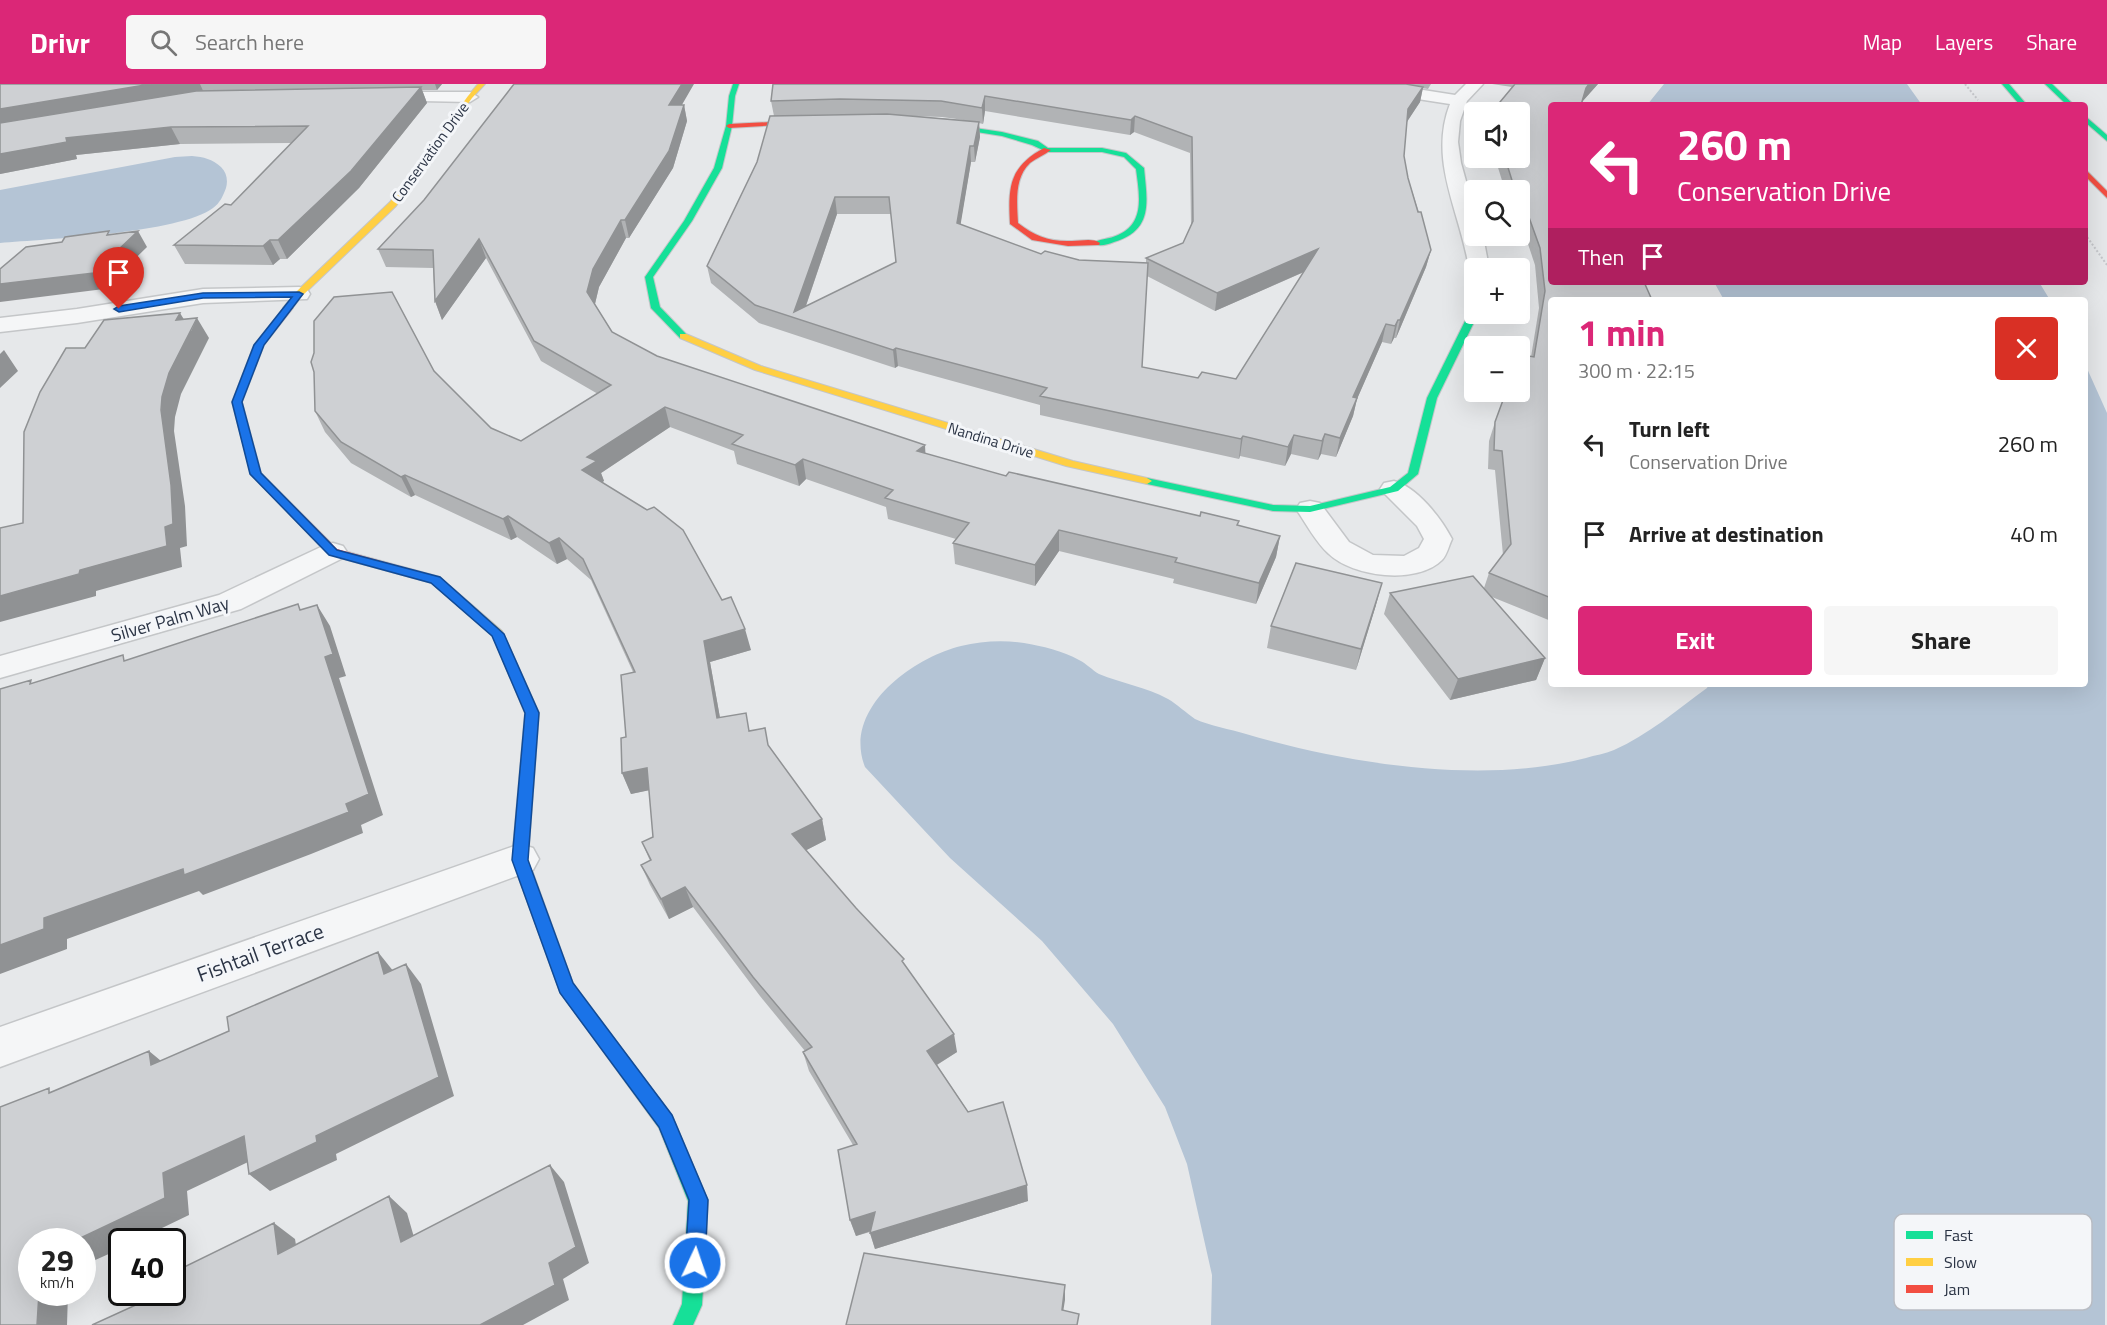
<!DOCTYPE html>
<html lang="en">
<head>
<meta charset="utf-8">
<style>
	body { margin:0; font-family:"Titillium Web",sans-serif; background:#f6f6f6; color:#222; height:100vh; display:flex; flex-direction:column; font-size:22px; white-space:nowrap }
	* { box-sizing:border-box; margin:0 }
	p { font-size:20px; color:#767676 }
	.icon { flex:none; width:33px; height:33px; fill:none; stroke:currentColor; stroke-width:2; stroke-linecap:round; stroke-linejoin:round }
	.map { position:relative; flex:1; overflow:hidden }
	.panel { position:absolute; left:1548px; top:213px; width:540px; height:390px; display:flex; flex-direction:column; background:#fff; border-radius:6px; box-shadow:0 6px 24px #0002 }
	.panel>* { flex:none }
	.banner { position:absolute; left:1548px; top:18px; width:540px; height:183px; border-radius:6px; box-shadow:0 6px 24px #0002; background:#db2777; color:#fff; overflow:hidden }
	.controls { position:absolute; left:1464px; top:18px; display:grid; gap:12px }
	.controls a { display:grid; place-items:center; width:66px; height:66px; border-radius:6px; background:#fff; box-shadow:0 6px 24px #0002; font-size:30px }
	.speed { position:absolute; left:18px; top:1144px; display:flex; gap:12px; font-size:30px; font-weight:700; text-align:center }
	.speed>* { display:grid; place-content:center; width:78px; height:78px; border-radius:50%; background:#fff; box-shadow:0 6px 24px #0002; line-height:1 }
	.speed small { font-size:15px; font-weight:400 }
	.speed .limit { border:3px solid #111; border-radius:9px; background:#fff; color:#111 }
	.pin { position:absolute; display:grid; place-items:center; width:51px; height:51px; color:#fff; margin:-62px -26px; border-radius:50% 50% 50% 0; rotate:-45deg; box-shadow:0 0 6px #0007 }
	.pin .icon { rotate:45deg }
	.me { position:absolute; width:66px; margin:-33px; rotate:3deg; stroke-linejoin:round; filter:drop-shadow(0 0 4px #0008) }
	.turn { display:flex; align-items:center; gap:21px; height:126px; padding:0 30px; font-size:27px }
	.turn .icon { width:78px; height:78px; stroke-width:2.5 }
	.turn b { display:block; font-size:42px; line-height:51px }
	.then { display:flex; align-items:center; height:57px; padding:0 30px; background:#0003; gap:12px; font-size:22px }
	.round { display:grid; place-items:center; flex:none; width:63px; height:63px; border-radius:6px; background:#f6f6f6 }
	.overview { display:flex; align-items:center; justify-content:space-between; height:102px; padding:0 30px }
	h1 { font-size:36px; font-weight:700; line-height:45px; color:#db2777 }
	.primary-button { display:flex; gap:12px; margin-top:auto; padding:12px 30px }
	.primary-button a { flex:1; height:69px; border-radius:6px; background:#db2777; color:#fff; font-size:24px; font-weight:700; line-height:69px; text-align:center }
	.primary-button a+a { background:#f6f6f6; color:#222 }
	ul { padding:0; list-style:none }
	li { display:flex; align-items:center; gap:18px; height:90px; padding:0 30px }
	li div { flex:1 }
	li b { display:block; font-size:22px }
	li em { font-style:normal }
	header { display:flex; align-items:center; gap:36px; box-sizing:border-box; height:84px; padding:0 30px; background:#db2777; color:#fff }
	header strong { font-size:28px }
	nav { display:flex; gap:33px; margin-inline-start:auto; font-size:21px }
	.search { width:420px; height:54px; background:#f6f6f6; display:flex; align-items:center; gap:15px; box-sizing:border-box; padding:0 21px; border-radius:6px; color:#767676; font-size:22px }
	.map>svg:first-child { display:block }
</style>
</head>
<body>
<header>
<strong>Drivr</strong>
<div class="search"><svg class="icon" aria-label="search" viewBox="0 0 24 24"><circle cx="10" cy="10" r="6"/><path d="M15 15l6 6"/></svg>Search here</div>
<nav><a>Map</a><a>Layers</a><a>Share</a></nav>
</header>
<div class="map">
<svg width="2107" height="1241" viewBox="0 0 2107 1241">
	<rect width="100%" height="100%" fill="#e6e8ea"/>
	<path fill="#b4c4d5" d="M1664 0H1907L1922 21H1647Z
		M192 72C204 73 212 75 221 83 227 89 228 97 226 104 223 112 220 119 213 124 180 149 46 155 0 159V106L175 73Z
		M1714 198H2039L2050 216H1724Z
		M2085 280 2107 329 2105 1241H1211L1212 1191 1187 1080 1165 1023 1113 940 1042 857 950 774 865 683C842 625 912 574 961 562 981 557 1004 556 1024 559 1042 562 1063 567 1079 576 1087 580 1092 586 1099 590 1121 599 1146 603 1168 615 1177 620 1186 629 1195 635 1210 642 1230 645 1246 650 1347 680 1483 701 1586 674 1595 671 1605 670 1614 666 1648 651 1677 626 1707 604L1709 600H2085Z"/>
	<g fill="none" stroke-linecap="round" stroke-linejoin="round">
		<defs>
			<path id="street" d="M1345 0H1385L1455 11 1466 0H1483L1467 17 1460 37 1458 58 1461 79 1474 126V152H1483L1489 184H1474V189L1469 184C1460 127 1428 77 1450 20L1353 5Z
				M379 8H470L478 13 470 18 373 16 371 13 373 10Z
				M299 203 307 205 310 210 307 215 203 219 77 239 0 248V234L77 225 203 205Z
				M1394 397C1417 403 1441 434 1452 455 1449 461 1447 471 1442 476 1417 501 1353 493 1329 470 1316 459 1306 439 1296 425L1300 419 1310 417 1320 419 1349 458 1373 471 1404 472 1419 464 1424 455 1417 442 1380 405 1384 399Z
				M333 459 343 462 347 468 343 474 241 525 0 594V572L219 511 323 462Z
				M520 760 533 764 539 775 533 786 0 983V943Z"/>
			<path id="fast" d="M733 0H739L735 12 732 42 722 84 692 137 653 193 660 223 686 250V254H680L651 224 645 193 684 137 714 84 726 42 729 12Z
				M2002 0H2009L2027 21H2020Z
				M2045 0H2052L2074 21H2067Z
				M2085 32 2107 51V57L2085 38Z
				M934 38 1002 48 1038 57 1048 64H1102L1126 69 1144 84C1147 117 1154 146 1114 158 1107 161 1098 163 1092 159 1099 155 1110 155 1118 151 1146 139 1139 109 1136 85L1124 73 1102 68H1047L1032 61 1002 52 932 41Z
				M1474 226V230H1478L1437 314 1418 390 1398 407 1310 428 1273 427 1147 400 1142 397 1147 394 1273 421 1310 422 1390 403 1408 389 1427 314 1469 229Z
				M563 887 569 889 573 899 672 1032 708 1117 702 1221 693 1241H673L682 1220 688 1117 659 1044 560 908 555 894 557 889Z"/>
			<path id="slow" d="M478 0H485L472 14 396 122 302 212 291 226H285L283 224 296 208 390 118 468 12Z
				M680 250H686L761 282 1073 377 1147 394 1152 397 1147 400 1066 382 755 286 680 254Z
				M446 501 450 502 502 547 539 629 528 775 571 894 569 899 563 901 557 899 555 894 512 775 525 629 493 552 442 508 440 505 442 502Z"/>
			<path id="jam" d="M811 36 813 39 729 44 726 42 729 40Z
				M1044 64 1051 66C1044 71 1037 74 1030 79 1014 94 1017 119 1018 139 1035 152 1049 158 1072 157 1081 157 1093 154 1100 159L1099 161 1068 162 1032 156 1010 140C1008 103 1009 83 1044 64Z
				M2085 85 2107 107V114L2085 92Z
				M288 221 293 224 264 261 242 318 261 389 337 465 440 493 452 505 450 508H442L432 499 329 471 251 390 232 318 254 261 285 222Z"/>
		</defs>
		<use href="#street" stroke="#c4c6c8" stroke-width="3"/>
		<use href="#fast" stroke="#c4c6c8" stroke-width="2"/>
		<use href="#slow" stroke="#c4c6c8" stroke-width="2"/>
		<use href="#jam" stroke="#c4c6c8" stroke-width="2"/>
		<path stroke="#c5c6ca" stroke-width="2" stroke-dasharray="2 2" stroke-linecap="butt" d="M1965 0 1978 16
			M2085 150 2107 181"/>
		<use href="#street" fill="#f5f6f7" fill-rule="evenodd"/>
		<use href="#fast" fill="#16e098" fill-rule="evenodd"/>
		<use href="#slow" fill="#ffcf43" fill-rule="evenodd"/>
		<use href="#jam" fill="#f24e42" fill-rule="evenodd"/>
	</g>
	<path fill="#b1b3b5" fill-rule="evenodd" d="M0 0H442L437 6H422L427 19 359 104 287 175H280L273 181 185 180 174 161 231 121 292 59 180 60 76 71 77 75 0 90Z
		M773 0H1431L1428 5 1423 4 1420 18 1407 37 1404 72 1408 94 1431 166 1426 183 1396 254H1394L1391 260 1382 258 1357 315 1353 332 1336 373 1321 370 1318 376 1291 370 1285 382 1240 372 1239 375 1040 331V321L898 282 895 284 759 239 711 199 707 182 757 78 774 32 771 17ZM985 27 1130 51 1134 48 1190 69 1191 141 1183 159 1146 174V179L1079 176 1041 170 960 141 971 78H975L980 53 979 39 983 40ZM842 30H859L798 31ZM912 32 942 33 964 36ZM837 130H891L896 178 806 222ZM1304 188 1236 295 1198 294 1142 283 1147 192 1215 227Z
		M1492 0H1598L1581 19 1551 21V537L1492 513 1545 574 1536 596 1450 616 1384 530 1390 509 1484 504 1489 489 1503 471 1495 386 1488 385 1489 357 1495 338 1531 273 1539 224 1535 181 1520 136V106H1505L1495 74H1520V28H1497L1500 18 1512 3Z
		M682 21H684L687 37 673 84 629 154H626L599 203 595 220 612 248 657 272 925 370 1006 392 1238 442 1280 452 1276 473 1256 520 1173 499 1174 495 1059 467 1035 502 955 480 953 459 956 455 888 435 886 423 806 395 799 402 737 380 734 367 670 343 601 389 604 397 602 398 751 566 710 578 720 634 751 647 771 665 822 735 826 756 806 766 905 881 957 968 937 981 1028 1117 875 1165 870 1149V1148L856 1152 850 1136 853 1061 809 987 803 968 805 967 760 912 693 823 669 835 650 801 641 781 650 777 642 758 653 753 649 706 631 710 622 689 633 588 591 496 567 475 557 480 517 453 511 456 415 411 411 413 351 379 325 348 315 327 434 287 491 344 521 357 598 310 541 277 486 174 442 236 435 217 433 184 386 183 378 165Z
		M1376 521 1356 586 1267 564 1271 542Z"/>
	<path fill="#909294" d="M151 0H200L204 9 0 43V25Z
		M435 0H442L437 6Z
		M682 0H694L672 38 669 21Z
		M1589 0H1598L1581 19 1586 4Z
		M421 3 427 19 359 104 287 175 278 156Z
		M1423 3 1420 18 1405 41 1408 25Z
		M985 12V27L983 40 982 24Z
		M684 21 687 37 673 84 629 154 625 136Z
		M1135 32 1134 48 1130 51 1131 36Z
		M979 38 980 53 975 78 974 62Z
		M171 43 180 60 76 71 77 75 0 90V70L66 54Z
		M970 62 971 78 958 156 957 139Z
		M835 113 837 130 801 236 794 228Z
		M621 136 626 154 599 203 593 228 587 208 593 185Z
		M138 147 147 163 104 205 0 218V200Z
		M479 155 486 174 442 236 435 217Z
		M270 156 280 175 273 181 263 162Z
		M1318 165 1315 183 1215 227 1217 209Z
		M1431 166 1426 183 1396 254 1400 236Z
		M180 229 191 247 197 234 209 254 181 310 175 333 174 347 185 422 187 462 180 464 182 483 96 507V512L0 538V512L80 486 165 443 161 326 162 313 176 236Z
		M1398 236 1394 254 1391 260 1395 242Z
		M1386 240 1382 258 1357 315 1353 332 1336 373 1340 354 1353 313Z
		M896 264 898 282 895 284 893 266Z
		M4 266 18 287 0 304V270Z
		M665 323 670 343 601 389 604 397 589 407 582 386 587 373Z
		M1325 350 1321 370 1318 376 1322 357Z
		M1294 351 1291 370 1285 382 1288 363Z
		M1243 352 1240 372 1239 375 1241 355Z
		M925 361 926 381 917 367Z
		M803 375 806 395 799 402 795 381Z
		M405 391 415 411 411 413 401 393Z
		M508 432 517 453 511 456 503 435Z
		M1059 446V467L1035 502V481Z
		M1280 452 1276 473 1256 520 1259 499Z
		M559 454 567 475 557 480 549 459Z
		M1382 499 1376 521 1356 586 1361 565Z
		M317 521 330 542 346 592 339 594 383 731 361 741 363 749 311 770 203 811 199 807 67 855V865L0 890V861L44 834 346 720Z
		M745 545 751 566 710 578 724 656 717 634 704 557Z
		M1545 574 1536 596 1450 616 1458 595Z
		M647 684 655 705 631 710 622 689Z
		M822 735 826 756 797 771 792 750Z
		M685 803 693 823 669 835 661 815Z
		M378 868 394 888 384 890Z
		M406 880 421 900 454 1012 336 1070 337 1076 270 1107 249 1090 316 1052Z
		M954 950 957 968 930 985 927 967Z
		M149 967 172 986 151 981Z
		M244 1052 265 1070 187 1107 189 1131 133 1158H122V1164L82 1182V1158H72L163 1089Z
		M550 1081 564 1098 589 1179 563 1195 569 1216 523 1241H480L549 1179Z
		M1027 1101 1028 1117 875 1165 870 1149Z
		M389 1112 407 1129 420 1174 401 1158Z
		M875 1128 880 1144 856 1152 850 1136Z
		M274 1139 295 1155 300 1186 278 1170Z
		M1065 1201V1216L1061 1241 1062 1226Z
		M39 1209H68L67 1241H37Z"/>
	<path fill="#ced0d3" stroke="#909294" stroke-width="1.5" fill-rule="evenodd" d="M0 0H151L0 25Z
		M514 0H682L669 21H684L669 67 625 136H621L593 185 587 208 612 248 657 272 925 361 917 367 1006 392 1009 388 1200 432 1201 428 1239 437 1237 441 1280 452 1259 499 1175 478 1177 474 1059 446 1035 481 953 459 969 439 885 414 893 406 803 375 795 381 732 360 743 351 665 323 587 373 597 377 582 386 647 426 654 423 683 446 722 516 731 513 745 545 704 557 717 634 746 629 749 647 765 644 768 661 822 735 792 750 856 824 904 875 902 877 954 950 927 967 968 1028 1003 1018 1027 1101 870 1149 875 1128 850 1136 838 1066 857 1060 803 968 812 963 753 893 685 803 661 815 641 781 651 776 642 758 653 753 647 684 622 689 621 654 626 653 621 591 635 588 583 475 559 454 549 459 508 432 503 435 405 391 401 393 341 358 315 327 314 288 311 278 314 269V237L334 213 392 208 434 287 491 344 521 357 611 301 534 257 479 155 435 217 433 166 378 165 424 116Z
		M773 0H1406L1423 3 1408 25 1404 72 1408 94 1418 128H1421L1431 166 1400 236H1398L1395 242 1386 240 1353 313 1357 314 1340 354 1325 350 1322 357 1294 351 1288 363 1243 352 1241 355 1040 312 1047 304 896 264 893 266 755 221 707 182 757 78 770 32 887 30 979 38 974 62H970L957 139 1041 170 1045 167 1079 176 1148 179 1142 283 1198 294 1202 288 1236 295 1318 165 1217 209 1146 174 1183 159 1193 137 1192 53 1135 32 1131 36 985 12 982 24 941 17 840 15 771 17ZM835 113H889L896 178 794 228Z
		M1515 0H1589L1586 4 1581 21H1551V198H1644L1652 216H1551V514L1489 489 1511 460 1502 367 1494 366 1495 338 1506 308H1520V283L1523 271 1534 273 1545 207 1540 164 1522 114H1520V106H1515L1505 74H1520V28H1501L1500 18Z
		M421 3 351 87 278 156H270L263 162 174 161 225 120 231 121 308 42 171 43 66 54 67 58 0 70V39L196 7Z
		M109 147 107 151 138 147 94 189 0 200V185L26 163 62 158 65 153Z
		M180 229 176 236 197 234 169 289 162 313 161 326 171 401 173 440 165 443 167 462 80 486 79 490 0 512V444L23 439 24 348 40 308 66 264H85L104 236Z
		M1296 479 1382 499 1361 565 1271 542Z
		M1473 492 1545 574 1458 595 1390 509Z
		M298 520 300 526 317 521 333 570 325 573 369 710 346 720 349 728 295 749 184 791 183 785 44 834V845L0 861V605L31 596 30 600 123 571 124 577Z
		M378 868 384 890 406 880 439 993 316 1052 317 1058 249 1090 244 1052 163 1089 165 1114 72 1158H32V1209H39L37 1241H0V1023L49 1004V1009L149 967 151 981 229 947 227 933Z
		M550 1081 576 1163 549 1179 555 1201 480 1241H92L162 1209H172V1189L274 1139 278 1170 389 1112 401 1158Z
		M864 1169 1065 1201 1062 1226 1079 1230 1077 1241H846Z"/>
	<path fill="#1a73e8" stroke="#114b97" stroke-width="1.5" d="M299 208 303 210 264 261 242 318 261 389 337 466 440 493 504 550 539 629 528 776 573 899 672 1031 708 1116 705 1179 702 1186 695 1189 688 1186 685 1179 689 1116 659 1043 560 909 512 776 525 629 492 552 431 499 329 471 250 390 232 318 254 261 292 213 203 214 119 228 114 225 119 222 203 209Z"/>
	<g text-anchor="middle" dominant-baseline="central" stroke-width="6" stroke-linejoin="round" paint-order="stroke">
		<g font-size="15" fill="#2b3445" stroke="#f4f6f9">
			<text transform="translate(430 68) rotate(-54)">Conservation Drive</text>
			<text transform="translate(991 356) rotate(17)">Nandina Drive</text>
		</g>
		<g font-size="18" fill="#2b3445" stroke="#f4f6f9">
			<text transform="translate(170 535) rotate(-16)">Silver Palm Way</text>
		</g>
		<g font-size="21" fill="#2b3445" stroke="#f4f6f9">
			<text transform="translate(260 868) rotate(-20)">Fishtail Terrace</text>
		</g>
	</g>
	<rect x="1894" y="1130" width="198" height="96" rx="9" fill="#f4f6f9" stroke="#b8bcc3" stroke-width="1.5"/>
	<rect x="1906" y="1147" width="27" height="8" fill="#16e098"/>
	<rect x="1906" y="1174" width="27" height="8" fill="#ffcf43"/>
	<rect x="1906" y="1201" width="27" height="8" fill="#f24e42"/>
	<g font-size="16" fill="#2b3445">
		<text x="1944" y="1157">Fast</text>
		<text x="1944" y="1184">Slow</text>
		<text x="1944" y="1211">Jam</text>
	</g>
</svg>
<div class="controls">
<a><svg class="icon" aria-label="sound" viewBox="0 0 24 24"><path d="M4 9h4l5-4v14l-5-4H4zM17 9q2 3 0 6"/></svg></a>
<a><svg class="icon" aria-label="search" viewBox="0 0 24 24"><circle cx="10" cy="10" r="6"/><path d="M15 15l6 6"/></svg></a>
<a>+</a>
<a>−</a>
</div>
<div class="speed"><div>29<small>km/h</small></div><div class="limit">40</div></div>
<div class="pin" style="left:119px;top:225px;background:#d93025"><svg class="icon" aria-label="arrive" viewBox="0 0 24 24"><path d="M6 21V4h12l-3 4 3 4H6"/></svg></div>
<svg class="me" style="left:695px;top:1179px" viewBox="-20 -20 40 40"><circle r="17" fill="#1a73e8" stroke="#fff" stroke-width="3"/><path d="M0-11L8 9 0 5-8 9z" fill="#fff"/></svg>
<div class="banner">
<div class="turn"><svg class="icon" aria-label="left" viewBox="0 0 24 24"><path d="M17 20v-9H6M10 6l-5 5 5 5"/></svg><div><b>260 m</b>Conservation Drive</div></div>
<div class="then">Then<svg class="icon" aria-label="arrive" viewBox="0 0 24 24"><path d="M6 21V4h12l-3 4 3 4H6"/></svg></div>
</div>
<section class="panel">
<div class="overview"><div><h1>1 min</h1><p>300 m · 22:15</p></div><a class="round" style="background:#d93025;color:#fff"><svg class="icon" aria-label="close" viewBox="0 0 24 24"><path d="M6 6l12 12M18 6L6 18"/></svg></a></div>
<ul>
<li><svg class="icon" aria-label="left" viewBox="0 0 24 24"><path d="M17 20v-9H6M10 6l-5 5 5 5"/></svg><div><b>Turn left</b><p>Conservation Drive</p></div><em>260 m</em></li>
<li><svg class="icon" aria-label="arrive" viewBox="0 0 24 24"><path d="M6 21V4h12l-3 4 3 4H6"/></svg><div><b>Arrive at destination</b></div><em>40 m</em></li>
</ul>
<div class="primary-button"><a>Exit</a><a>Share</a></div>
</section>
</div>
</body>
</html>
